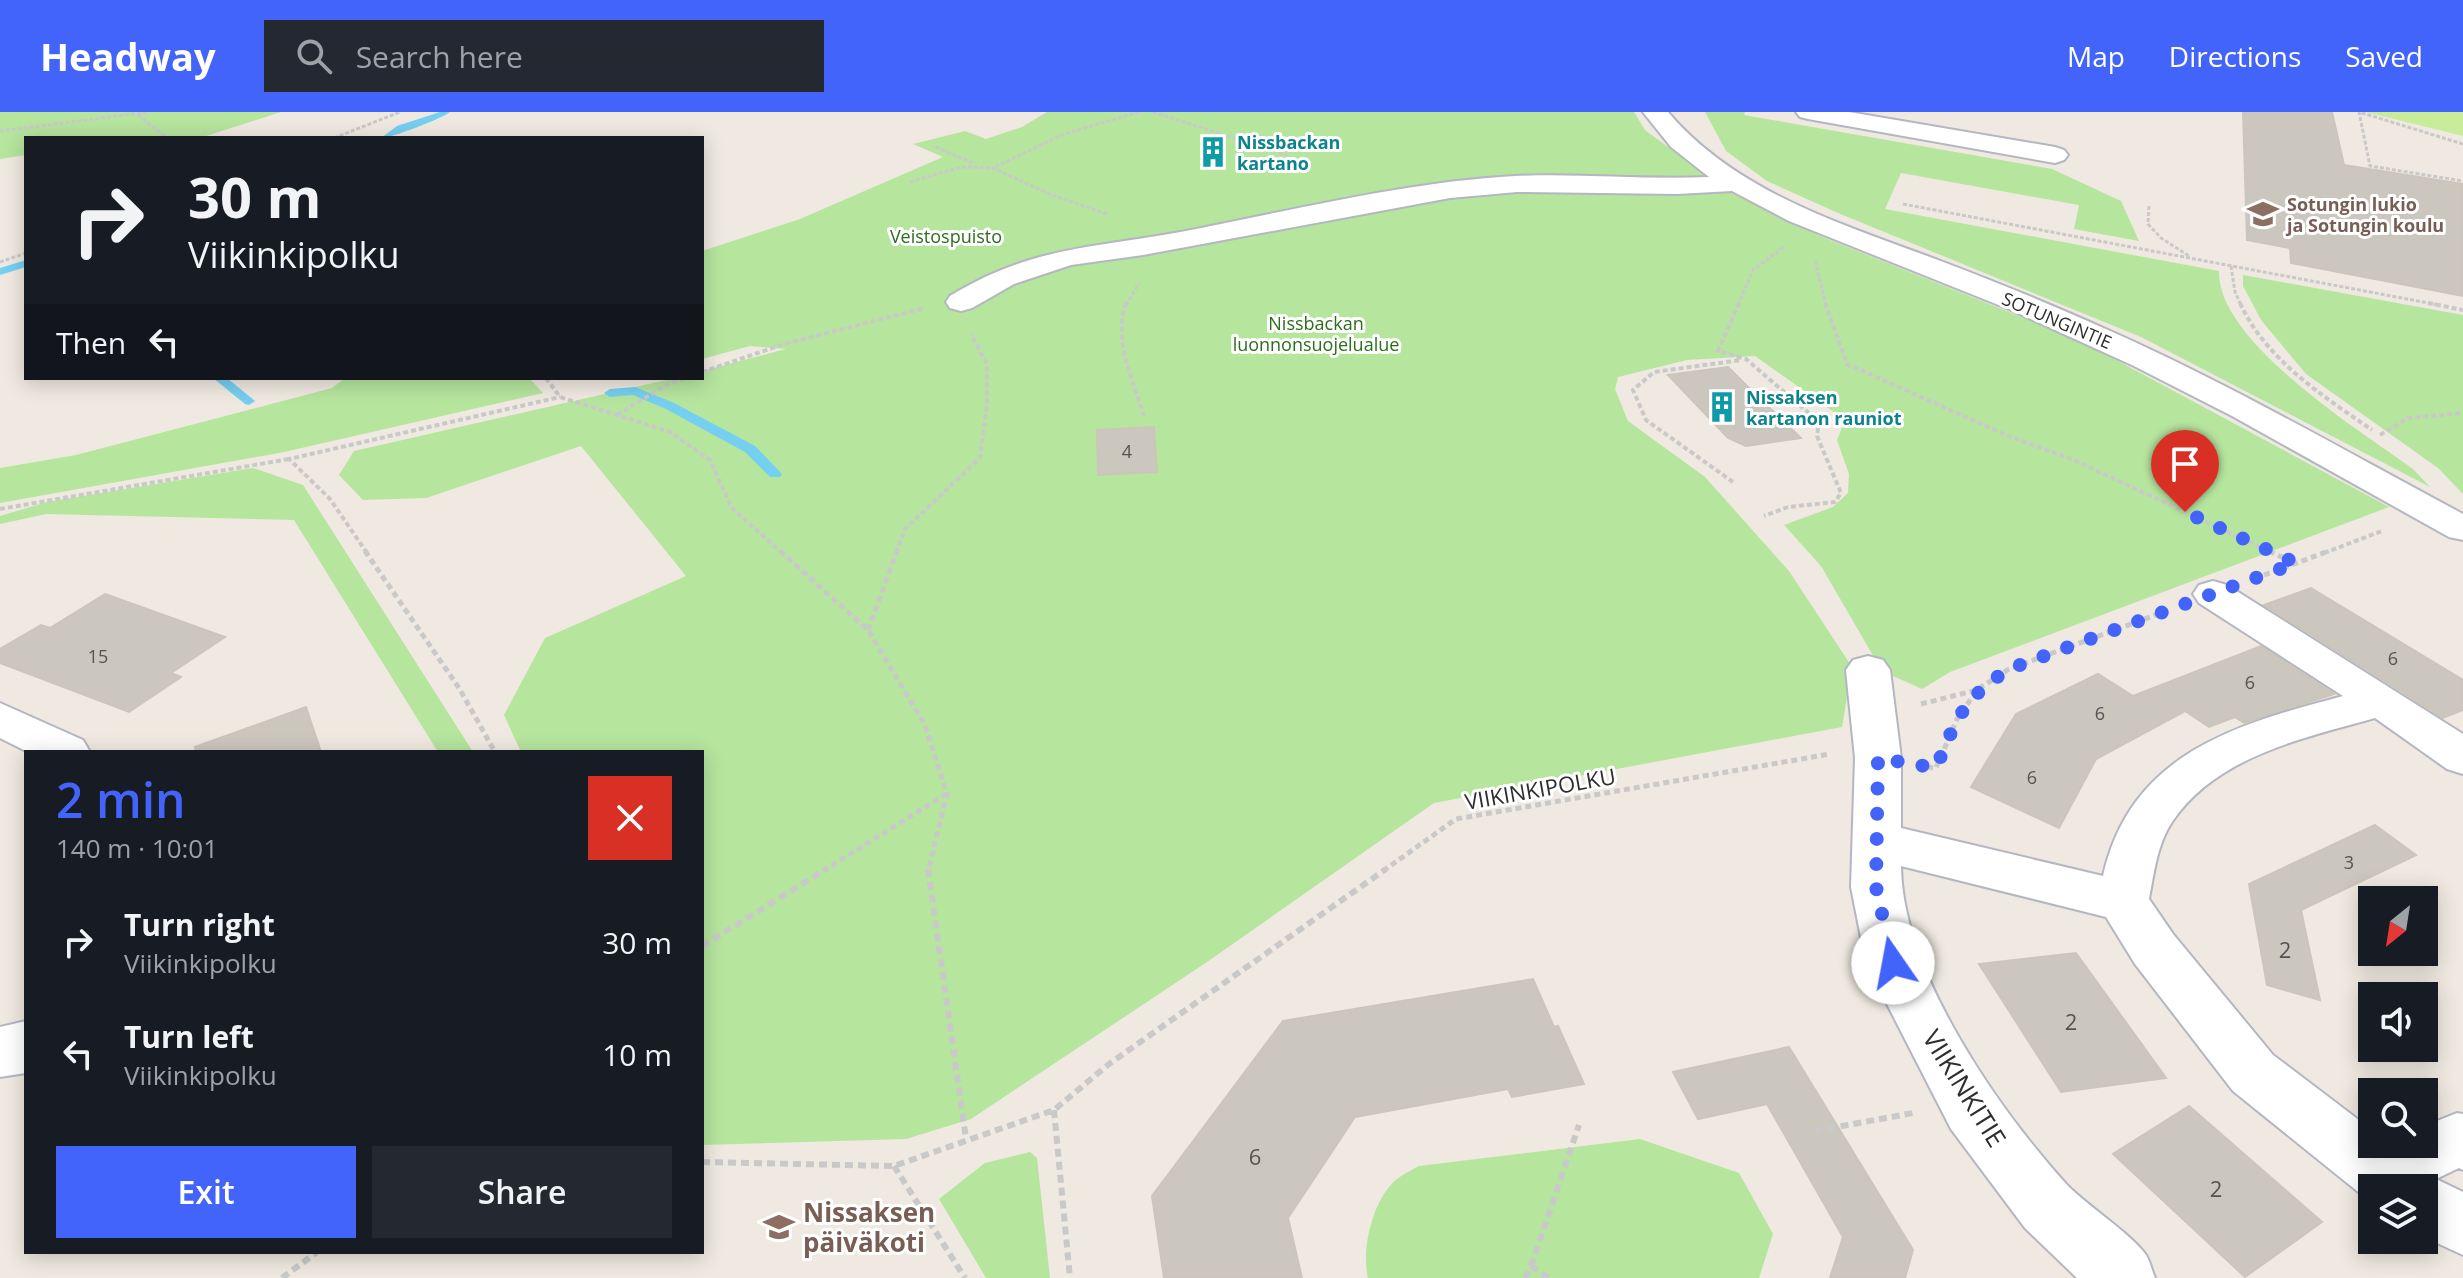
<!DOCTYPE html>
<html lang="en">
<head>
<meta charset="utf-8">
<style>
	body { margin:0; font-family:"Open Sans",sans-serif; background:#242831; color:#f1f3f6; height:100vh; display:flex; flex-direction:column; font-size:30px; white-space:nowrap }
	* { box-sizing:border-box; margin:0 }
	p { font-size:26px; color:#9ea1a6 }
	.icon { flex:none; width:44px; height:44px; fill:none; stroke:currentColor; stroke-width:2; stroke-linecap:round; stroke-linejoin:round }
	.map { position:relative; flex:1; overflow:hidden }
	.panel { position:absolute; left:24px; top:638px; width:680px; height:504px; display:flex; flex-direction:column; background:#171b24; border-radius:0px; box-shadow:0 4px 20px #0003 }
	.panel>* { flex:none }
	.top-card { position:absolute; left:24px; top:24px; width:680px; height:244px; border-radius:0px; box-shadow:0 4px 20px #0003; background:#171b24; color:#f1f3f6; overflow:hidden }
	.needle { width:52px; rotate:210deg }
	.buttons { position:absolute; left:2358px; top:774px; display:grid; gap:16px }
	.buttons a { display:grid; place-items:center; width:80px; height:80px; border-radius:0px; background:#171b24; box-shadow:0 4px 20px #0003; font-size:40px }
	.pin { position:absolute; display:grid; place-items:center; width:68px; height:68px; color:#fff; margin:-82px -34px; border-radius:50% 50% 50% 0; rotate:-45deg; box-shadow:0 0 8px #0007 }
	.pin .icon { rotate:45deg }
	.me { position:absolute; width:88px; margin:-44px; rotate:348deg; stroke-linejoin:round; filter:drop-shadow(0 0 6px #0008) }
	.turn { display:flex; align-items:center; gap:28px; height:168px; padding:0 32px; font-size:36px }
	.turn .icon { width:104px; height:104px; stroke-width:2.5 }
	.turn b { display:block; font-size:56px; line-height:68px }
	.then { display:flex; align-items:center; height:76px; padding:0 32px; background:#0003; gap:16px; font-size:30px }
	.round { display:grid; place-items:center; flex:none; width:84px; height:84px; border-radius:0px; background:#242831 }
	.overview { display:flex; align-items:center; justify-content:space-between; height:136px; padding:0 32px }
	h1 { font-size:48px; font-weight:600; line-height:60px; color:#4264fb }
	.action { display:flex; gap:16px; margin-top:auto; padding:16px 32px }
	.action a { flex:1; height:92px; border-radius:0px; background:#4264fb; color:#fff; font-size:32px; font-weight:600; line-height:92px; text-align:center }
	.action a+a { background:#242831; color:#f1f3f6 }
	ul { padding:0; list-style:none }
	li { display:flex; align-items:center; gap:24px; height:112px; padding:0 32px }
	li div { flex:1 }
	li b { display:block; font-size:30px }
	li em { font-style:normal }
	header { display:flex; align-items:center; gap:48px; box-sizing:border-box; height:112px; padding:0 40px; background:#4264fb; color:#fff }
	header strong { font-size:38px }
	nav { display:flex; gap:44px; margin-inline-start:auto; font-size:28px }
	.search { width:560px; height:72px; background:#242831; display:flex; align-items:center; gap:20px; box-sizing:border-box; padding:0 28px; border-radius:0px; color:#9ea1a6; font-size:30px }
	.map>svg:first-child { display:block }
</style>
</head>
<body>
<header>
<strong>Headway</strong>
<div class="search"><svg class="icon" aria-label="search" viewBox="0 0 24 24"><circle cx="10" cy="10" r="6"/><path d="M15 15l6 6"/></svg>Search here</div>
<nav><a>Map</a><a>Directions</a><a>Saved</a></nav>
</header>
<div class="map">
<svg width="2463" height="1166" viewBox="0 0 2463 1166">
	<rect width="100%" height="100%" fill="#efe9e1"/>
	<path fill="#b6e59e" d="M0 0H281L200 26H26V43L0 47Z
		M1047 0H1634L1645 18 1729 80 1825 126 2081 229 2389 395 1950 560 1922 577 1882 559 1821 454 1784 413 1833 395 1848 381 1849 362 1837 328 1845 308 1755 244 1687 248 1618 265 1615 277 1628 309 1705 365 1789 459 1852 555 1842 615 1434 691 1207 850 971 1007 906 1027 702 1033V640H521L504 603 545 526 686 464 581 334 426 386 363 388 339 363 354 339 675 266H702V259L786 237 750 234 702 247V139L800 107 943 45 913 32 965 19 986 27 1022 15Z
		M1705 0H1745L1744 3 2052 57 2121 89 2139 129 2074 117 2079 93 1901 61 1885 97 2219 159C2217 230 2361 319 2413 357L2430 375 2141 225 1838 101 1767 69 1726 39Z
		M2243 163 2463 203V382L2438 356 2306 262 2261 208 2243 174Z
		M345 266H529L543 281 284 340 0 391V356L76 343 332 276Z
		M253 356 303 373 473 640H438L294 408 46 402 0 412V404L47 390Z
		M1640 1027 1739 1061 1773 1122 1759 1166H1368C1361 1137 1373 1086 1397 1067 1403 1062 1412 1058 1419 1054Z
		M1030 1040 1037 1046 1050 1166H986L939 1087 985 1051Z"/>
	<path fill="#c9ec9a" d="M2365 0H2463V24Z"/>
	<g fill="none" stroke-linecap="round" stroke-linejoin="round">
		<path fill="#75cff0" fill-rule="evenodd" d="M440 0H450C441 7 391 26 381 26L397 14Z
			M26 148V155L0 163V156Z
			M213 266H227L255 289 249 293 245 292Z
			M635 275 674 291 755 334 782 362 780 365H770L745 340 666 297 633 283 610 285 604 281 610 277Z"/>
	</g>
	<path fill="#cbc7bf" stroke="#cbc5ba" stroke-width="2" d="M2243 0H2332L2344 53 2463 72V184L2291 151 2290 136 2247 128Z
		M1728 255 1749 276 1801 326 1746 334 1728 326 1668 263Z
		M1154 315 1157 360 1098 363 1097 318Z
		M2311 476 2463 568V598L2443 606 2264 493Z
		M105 482 225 525 171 561 181 565 129 600 0 551V537L41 513 50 516Z
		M2261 534 2334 582 2244 611 2235 605 2209 615 2185 599 2096 647 2059 716 1971 675 2016 602 2098 562 2133 584Z
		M306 595 321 640H196L195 635Z
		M2375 713 2416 743 2301 798 2320 888 2267 873 2249 772Z
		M2076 841 2166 966 2061 980 1979 852Z
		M1533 867 1554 915 1558 914 1584 972 1512 985 1508 977 1355 1005 1288 1106 1302 1166H1164L1152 1084 1283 909Z
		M1789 935 1913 1138 1905 1166H1830L1843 1125 1767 992 1698 1007 1673 960Z
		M2189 994 2322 1110 2245 1165 2113 1042Z"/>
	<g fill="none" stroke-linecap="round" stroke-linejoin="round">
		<defs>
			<path id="minor" d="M1643 0H1668C1737 82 1848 114 1946 151 2001 172 2055 194 2108 218 2230 272 2345 339 2463 402V428L2449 425 2232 304 2134 254 2011 198 1789 109 1732 79 1677 82 1517 80 1450 86 1143 143 1071 153 1014 172 972 196 961 199 950 196 946 190 950 184C1028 136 1090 136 1175 121 1285 100 1404 70 1515 64 1579 61 1644 68 1709 65L1671 35Z
				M1796 0H1849L2055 35 2064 38 2068 43 2064 48 2055 51 1808 7 1800 5Z
				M2213 469 2227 473 2463 622V662L2447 657 2375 606C2304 626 2216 644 2172 710 2157 733 2154 761 2149 787L2173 822 2273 943 2372 1018V1032H2424V1014L2457 1001 2463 1002V1058L2459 1056 2436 1067 2463 1080V1143L2424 1125V1076H2372V1091L2233 979 2135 852 2106 805 1901 754C1902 860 1998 997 2068 1074 2089 1095 2130 1121 2146 1143 2150 1149 2152 1159 2155 1166H2077L2025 1116 1951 1017 1866 851 1851 775 1855 646 1846 558 1853 548 1868 544 1883 548 1890 558 1901 646V716L2103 764C2131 641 2235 613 2343 584L2199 491 2193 482 2199 473Z
				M0 591 83 628 90 640H28L0 626Z
				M26 909V961L0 965V915Z"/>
		</defs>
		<use href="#minor" stroke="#b4b7c1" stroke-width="4"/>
		<path stroke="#c9c9c9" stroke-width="3" stroke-dasharray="4 2" stroke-linecap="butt" d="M1153 0 1287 43
			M138 3 167 26
			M0 19 149 0
			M334 26 400 0
			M2463 32 2359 0 2370 54 2463 69
			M936 35 975 52
			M910 70 961 55 993 56
			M1903 92 2439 193
			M2149 94 2148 112 2161 126 2189 144
			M1107 102 1052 83 993 56 1064 22 1139 0
			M1815 149 1826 193
			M0 150 26 141
			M2231 154 2235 180 2241 193
			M1126 193 1139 171
			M1738 193 1753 158 1784 135"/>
		<path stroke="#c9c9c9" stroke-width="4" stroke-dasharray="5 3" stroke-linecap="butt" d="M1126 191C1113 228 1133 269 1144 304
			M1739 191 1718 239 1746 247 1819 310 1817 324 1841 381 1835 390 1788 395 1764 404
			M1825 191 1847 252 2006 323 2074 348 2273 441
			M2240 191C2266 248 2323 284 2372 318
			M2428 191 2463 198
			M702 260 784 232 925 196
			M546 266 560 285 670 320 710 348 732 396 782 441
			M617 303 668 272 686 266
			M2380 323 2408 306 2463 301
			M1733 370 1646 308 1633 278 1654 260 1741 248
			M0 397 289 347
			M367 441 330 387 289 347 560 285
			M896 441 905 417 980 346 987 292V252L971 222
			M2324 441 2382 419"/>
		<path stroke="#c9c9c9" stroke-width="5" stroke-dasharray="6 4" stroke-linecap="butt" d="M365 439 459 576 495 640
			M780 439 868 518 925 613 947 682 928 759
			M2269 439 2295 451
			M2264 463 2329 439
			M868 518 897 439
			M1921 592 1977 578
			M1927 655 1936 656 1957 607 1978 577 2009 557 2172 497
			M823 759 946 682
			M1383 759 1456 707 1830 642"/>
		<path stroke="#c9c9c9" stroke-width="6" stroke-dasharray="8 5" stroke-linecap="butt" d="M928 757 966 1027
			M702 834 826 757
			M1054 998 1070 1166
			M1815 1019 1913 1001
			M702 1050 894 1054 1054 998 1109 952 1386 757
			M894 1054 965 1166
			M1531 1154 1579 1013
			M282 1166 317 1140
			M1525 1166 1531 1154 1549 1166"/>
		<use href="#minor" fill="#fff" fill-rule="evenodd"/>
	</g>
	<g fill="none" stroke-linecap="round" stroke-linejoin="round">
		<path stroke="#4264fb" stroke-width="14" stroke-dasharray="0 25.2" d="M1893 851 1876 775 1878 646 1936 656C1957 606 1962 588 2009 557L2296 451 2185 400"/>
	</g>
	<defs>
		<symbol id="building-bare" viewBox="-9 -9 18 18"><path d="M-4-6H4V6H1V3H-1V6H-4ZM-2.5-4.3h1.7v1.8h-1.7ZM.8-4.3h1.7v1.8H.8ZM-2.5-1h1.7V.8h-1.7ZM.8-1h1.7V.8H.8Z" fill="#0f9aa8" stroke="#fff" stroke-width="2.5" paint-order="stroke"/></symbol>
		<symbol id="school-bare" viewBox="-9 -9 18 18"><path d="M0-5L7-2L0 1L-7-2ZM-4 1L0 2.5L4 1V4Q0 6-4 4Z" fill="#8d6e63" stroke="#fff" stroke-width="2.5" paint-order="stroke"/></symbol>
	</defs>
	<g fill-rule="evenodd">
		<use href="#building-bare" x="1191" y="18" width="44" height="44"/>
		<use href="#school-bare" x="2241" y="80" width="44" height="44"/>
		<use href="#building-bare" x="1700" y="273" width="44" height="44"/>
		<use href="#school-bare" x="757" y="1093" width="44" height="44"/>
	</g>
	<g text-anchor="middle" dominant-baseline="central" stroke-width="6" stroke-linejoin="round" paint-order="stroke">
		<g font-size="18" font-weight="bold" fill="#0d838f" stroke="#fff" text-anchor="start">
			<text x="1237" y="30">Nissbackan<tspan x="1237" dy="21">kartano</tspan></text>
			<text x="1746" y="285">Nissaksen<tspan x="1746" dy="21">kartanon rauniot</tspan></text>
		</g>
		<g font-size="18" font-weight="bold" fill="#785e54" stroke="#fff" text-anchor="start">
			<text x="2287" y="92">Sotungin lukio<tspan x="2287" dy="21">ja Sotungin koulu</tspan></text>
		</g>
		<g font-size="18" fill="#2c6e1b" stroke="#fff">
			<text x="946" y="124">Veistospuisto</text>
			<text x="1316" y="211">Nissbackan<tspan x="1316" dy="21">luonnonsuojelualue</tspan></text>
		</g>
		<g font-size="18" fill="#2e2e2e" stroke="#fff">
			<text transform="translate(2057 208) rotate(23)">SOTUNGINTIE</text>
		</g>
		<g font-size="18" fill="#555452">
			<text x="1127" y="339">4</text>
			<text x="98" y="544">15</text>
			<text x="2393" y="546">6</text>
			<text x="2250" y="570">6</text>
			<text x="2100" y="601">6</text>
			<text x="2032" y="665">6</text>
			<text x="2349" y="750">3</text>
		</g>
		<g font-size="22" fill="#2e2e2e" stroke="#fff">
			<text transform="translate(1540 676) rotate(-10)">VIIKINKIPOLKU</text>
		</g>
		<g font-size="22" fill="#555452">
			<text x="2285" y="837">2</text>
			<text x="2071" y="909">2</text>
			<text x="1255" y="1044">6</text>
			<text x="2216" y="1076">2</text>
		</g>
		<g font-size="26" fill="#2e2e2e" stroke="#fff">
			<text transform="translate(1965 976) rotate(58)">VIIKINKITIE</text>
		</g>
		<g font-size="26" font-weight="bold" fill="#785e54" stroke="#fff" text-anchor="start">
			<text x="803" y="1100">Nissaksen<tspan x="803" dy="30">päiväkoti</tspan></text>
		</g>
	</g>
</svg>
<div class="buttons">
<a><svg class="needle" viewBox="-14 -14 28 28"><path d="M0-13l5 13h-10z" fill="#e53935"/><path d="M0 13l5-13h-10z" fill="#9ea1a6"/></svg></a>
<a><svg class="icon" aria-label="sound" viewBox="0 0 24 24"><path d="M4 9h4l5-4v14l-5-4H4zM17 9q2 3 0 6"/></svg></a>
<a><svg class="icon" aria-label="search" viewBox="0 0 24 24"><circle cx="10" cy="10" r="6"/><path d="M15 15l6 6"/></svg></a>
<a><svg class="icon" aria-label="layers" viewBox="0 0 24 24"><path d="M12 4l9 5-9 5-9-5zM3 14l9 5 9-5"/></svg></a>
</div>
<div class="pin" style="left:2185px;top:400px;background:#d93025"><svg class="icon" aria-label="arrive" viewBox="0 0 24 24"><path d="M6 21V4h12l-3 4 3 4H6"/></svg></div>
<svg class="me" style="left:1893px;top:851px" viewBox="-20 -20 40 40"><circle r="19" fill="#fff"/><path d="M0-13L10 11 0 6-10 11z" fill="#4264fb"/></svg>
<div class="top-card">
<div class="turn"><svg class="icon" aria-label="right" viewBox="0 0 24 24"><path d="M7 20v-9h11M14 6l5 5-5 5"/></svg><div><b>30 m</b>Viikinkipolku</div></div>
<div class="then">Then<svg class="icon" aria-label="left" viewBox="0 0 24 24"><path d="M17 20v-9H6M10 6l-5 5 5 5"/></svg></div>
</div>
<section class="panel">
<div class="overview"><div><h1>2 min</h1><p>140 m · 10:01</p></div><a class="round" style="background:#d93025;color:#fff"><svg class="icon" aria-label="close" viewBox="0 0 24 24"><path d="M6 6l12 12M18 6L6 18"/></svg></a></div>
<ul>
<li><svg class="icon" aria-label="right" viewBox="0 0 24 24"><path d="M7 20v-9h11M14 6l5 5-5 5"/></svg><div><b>Turn right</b><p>Viikinkipolku</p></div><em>30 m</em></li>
<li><svg class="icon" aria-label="left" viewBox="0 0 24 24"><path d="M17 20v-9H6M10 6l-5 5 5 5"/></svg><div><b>Turn left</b><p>Viikinkipolku</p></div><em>10 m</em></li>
</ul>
<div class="action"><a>Exit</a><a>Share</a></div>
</section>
</div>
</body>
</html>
